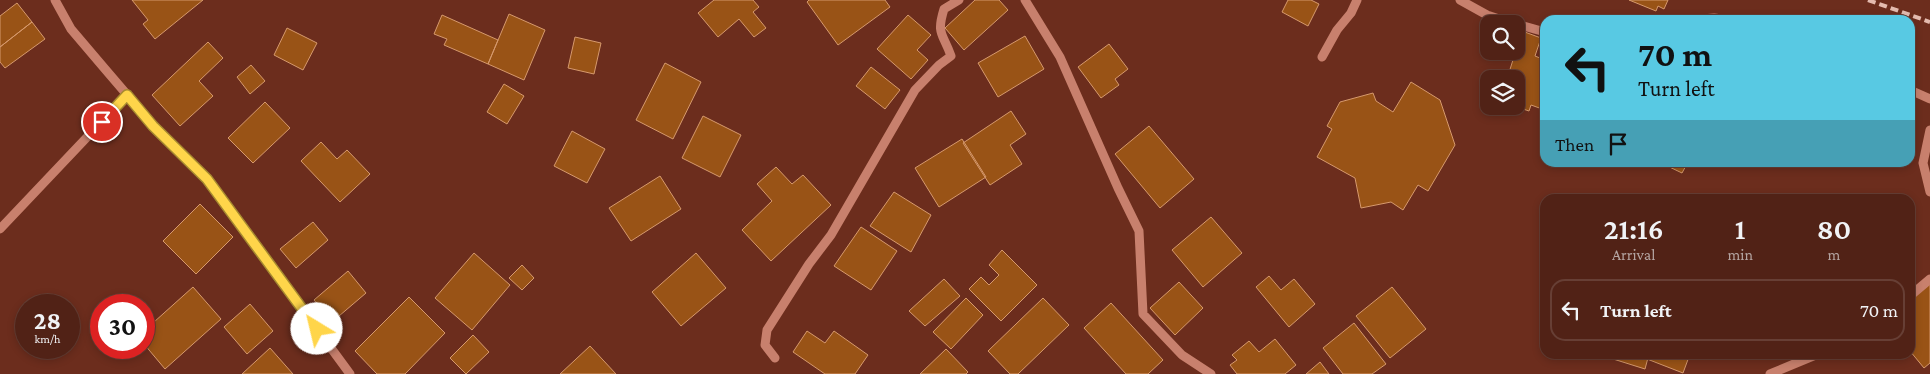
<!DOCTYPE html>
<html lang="en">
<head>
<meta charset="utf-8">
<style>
	body { margin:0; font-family:"Crimson Pro",serif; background:#572a1f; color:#f1f3f6; height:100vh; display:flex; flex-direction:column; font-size:19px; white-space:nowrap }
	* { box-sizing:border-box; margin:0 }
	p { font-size:16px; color:#b4a4a1 }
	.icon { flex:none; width:28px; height:28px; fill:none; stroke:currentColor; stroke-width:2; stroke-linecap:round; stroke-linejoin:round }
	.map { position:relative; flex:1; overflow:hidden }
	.sheet { position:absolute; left:1540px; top:194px; width:375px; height:165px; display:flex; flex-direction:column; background:#512216; border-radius:15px; box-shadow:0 2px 8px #0003,0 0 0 1px #673f35 }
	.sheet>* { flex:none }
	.guide { position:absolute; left:1540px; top:15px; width:375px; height:152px; border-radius:15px; box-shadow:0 2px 8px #0003,0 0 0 1px #673f35; background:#58c9e3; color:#111; overflow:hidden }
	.buttons { position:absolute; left:1480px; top:15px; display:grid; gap:10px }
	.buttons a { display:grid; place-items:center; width:45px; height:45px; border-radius:10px; background:#512216; box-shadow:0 2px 8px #0003,0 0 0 1px #673f35; font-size:25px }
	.speed { position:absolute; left:15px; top:294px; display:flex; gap:10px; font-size:25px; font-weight:700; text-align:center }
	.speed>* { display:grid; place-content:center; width:65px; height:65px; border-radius:50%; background:#512216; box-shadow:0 2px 8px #0003,0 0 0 1px #673f35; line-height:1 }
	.speed small { font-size:12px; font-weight:400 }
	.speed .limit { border:8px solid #d22; background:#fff; color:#111 }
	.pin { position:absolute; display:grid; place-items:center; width:42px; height:42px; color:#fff; margin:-21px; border:2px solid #fff; border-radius:50%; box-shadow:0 1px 5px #0007 }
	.me { position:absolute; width:55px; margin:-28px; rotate:324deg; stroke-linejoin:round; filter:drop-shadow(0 0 4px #0008) }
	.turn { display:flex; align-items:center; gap:18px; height:105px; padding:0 15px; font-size:22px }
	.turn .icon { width:65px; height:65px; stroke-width:2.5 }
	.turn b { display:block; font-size:35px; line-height:42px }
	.then { display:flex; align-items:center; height:48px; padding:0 15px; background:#0003; gap:10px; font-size:19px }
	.eta { display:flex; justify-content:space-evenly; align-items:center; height:85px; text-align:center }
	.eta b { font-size:30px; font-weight:600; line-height:35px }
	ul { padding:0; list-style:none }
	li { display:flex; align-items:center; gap:15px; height:62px; margin:0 10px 8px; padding:0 5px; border:2px solid #673f35; border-radius:15px }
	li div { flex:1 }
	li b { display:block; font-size:19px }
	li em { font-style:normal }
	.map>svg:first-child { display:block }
</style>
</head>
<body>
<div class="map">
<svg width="1930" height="374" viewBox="0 0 1930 374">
	<rect width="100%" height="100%" fill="#6c2d1d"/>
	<path fill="#995316" stroke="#d6996d" d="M132 0H203L155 39 143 24 148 20Z
		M714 0H753L759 7 753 12 766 28 754 37 739 19 718 37 698 13Z
		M809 0H885L890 7 838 45 807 2Z
		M975 0H999L1008 10 964 50 945 28Z
		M1288 0H1311L1319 4 1308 26 1282 12Z
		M1629 0H1668L1664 9 1658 6 1656 11Z
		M17 3 32 22 0 47V16Z
		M509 14 545 30 524 80 488 64Z
		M442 15 498 40 488 64 444 45 447 39 434 34Z
		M908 15 931 35 917 50 928 60 911 79 877 49Z
		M32 22 45 39 5 68 0 62V47Z
		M287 28 317 43 303 70 274 55Z
		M1522 31 1541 38 1535 56 1545 60V110L1531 105 1529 111 1514 106H1516V79H1507Z
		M1025 36 1044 69 998 97 978 63Z
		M575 37 601 43 594 74 568 68Z
		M208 42 223 58 199 81 213 96 180 126 152 95Z
		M1109 44 1128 69 1115 79 1119 85 1101 98 1078 67Z
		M665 63 701 82 673 139 636 120Z
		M251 65 265 81 250 94 237 77Z
		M871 67 900 90 885 109 856 86Z
		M1411 82 1440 100 1455 145 1428 191 1418 185 1403 210 1391 202 1361 208 1355 178 1317 157 1332 129 1327 126 1340 102 1373 93 1376 101 1393 112Z
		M504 84 524 96 507 124 487 112Z
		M265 102 290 128 253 163 228 138Z
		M1011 111 1026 134 1010 145 1022 164 990 185 963 143Z
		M703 116 741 135 720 177 682 158Z
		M1149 126 1194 179 1160 208 1115 154Z
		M572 131 605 149 587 183 554 166Z
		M962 139 986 177 939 207 915 168Z
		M321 142 337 159 347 150 370 174 340 202 301 161Z
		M1659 162H1688L1682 173Z
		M776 167 792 184 803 175 831 205 771 261 742 230 772 201 757 184Z
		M660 176 681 209 631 241 609 208Z
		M894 192 931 215 911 252 870 226Z
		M200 204 233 237 196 274 163 241Z
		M1211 217 1242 253 1203 287 1172 250Z
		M313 222 328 240 296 268 280 249Z
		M861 227 897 251 871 290 834 266Z
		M1002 250 1037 285 1001 321 969 289 981 277 989 285 999 275 989 265Z
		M474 253 510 285 472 330 435 298Z
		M696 253 726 288 681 326 652 292Z
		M522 265 534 278 522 290 509 278Z
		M348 271 366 293 332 322 314 300Z
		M1269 276 1281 290 1294 279 1315 304 1289 327 1256 287Z
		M944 279 960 296 925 326 909 311Z
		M1179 282 1203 308 1175 335 1150 308Z
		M1930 284V363L1924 368 1910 351V300Z
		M193 287 221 319 165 369 144 344V331Z
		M1392 287 1426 329 1390 358 1356 316Z
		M409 297 445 333 405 374H377L355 351Z
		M966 298 983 315 951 349 933 332Z
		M1043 298 1069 325 1018 374H1010L988 351Z
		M1111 303 1163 360 1148 374H1126L1084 328Z
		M250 304 273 331 247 354 224 327Z
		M1354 323 1386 364 1372 374H1343L1323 348Z
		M807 331 825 343 834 331 868 355 855 374H825L793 352Z
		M473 335 489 352 466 374 450 358Z
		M1275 339 1296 365 1285 374H1237L1230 365 1237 360 1232 355 1249 341 1259 352Z
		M590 346 616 374H560Z
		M270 348 293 374H242Z
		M946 349 968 372 966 374H920Z
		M1611 354H1649L1645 369 1610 358Z
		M1649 354H1690L1683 373 1647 359Z
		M1320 362 1329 374H1306Z"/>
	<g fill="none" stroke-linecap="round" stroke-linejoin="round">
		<path stroke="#c8806d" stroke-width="9" d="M55 0 71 29 105 69 153 125 207 179 350 374
			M1025 0 1060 57 1118 188 1139 231 1143 314 1182 355 1211 374
			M1460 0 1487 15 1514 24
			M1690 20 1714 18 1731 20
			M1516 24 1545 32
			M1322 57 1337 30 1351 13 1357 0
			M1910 90 1930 99
			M1930 130 1923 163 1930 192
			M0 229 127 95
			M1910 296 1930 279
			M775 358 765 345 767 330 809 264 831 235 915 90 939 65 951 56C943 33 936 35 944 9L959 0
			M1770 374 1818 354"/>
		<path stroke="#e4bbaf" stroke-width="4" stroke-dasharray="8 4" stroke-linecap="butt" d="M1868 0 1930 22"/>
	</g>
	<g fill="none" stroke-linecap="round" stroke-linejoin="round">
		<defs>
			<path id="route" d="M102 122 127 95 153 126 207 179 317 329"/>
		</defs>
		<use href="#route" stroke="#a68a30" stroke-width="12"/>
		<use href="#route" stroke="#ffd54a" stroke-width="9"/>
	</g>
</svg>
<div class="buttons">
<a><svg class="icon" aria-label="search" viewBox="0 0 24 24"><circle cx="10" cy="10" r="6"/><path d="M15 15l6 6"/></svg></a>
<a><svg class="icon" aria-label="layers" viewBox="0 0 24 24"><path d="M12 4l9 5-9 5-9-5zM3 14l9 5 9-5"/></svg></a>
</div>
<div class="speed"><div>28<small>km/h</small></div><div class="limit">30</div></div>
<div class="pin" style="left:102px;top:122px;background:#d93025"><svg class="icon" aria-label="arrive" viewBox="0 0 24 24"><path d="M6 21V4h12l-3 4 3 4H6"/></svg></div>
<svg class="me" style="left:317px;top:329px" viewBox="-20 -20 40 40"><circle r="19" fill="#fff"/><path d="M0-13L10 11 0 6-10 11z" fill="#ffd54a"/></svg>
<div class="guide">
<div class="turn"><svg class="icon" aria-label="left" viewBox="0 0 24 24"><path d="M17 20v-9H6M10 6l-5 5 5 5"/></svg><div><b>70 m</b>Turn left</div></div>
<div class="then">Then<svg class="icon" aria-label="arrive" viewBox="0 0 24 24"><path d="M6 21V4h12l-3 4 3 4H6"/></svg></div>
</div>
<section class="sheet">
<div class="eta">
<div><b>21:16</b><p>Arrival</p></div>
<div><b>1</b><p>min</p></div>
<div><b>80</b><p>m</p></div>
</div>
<ul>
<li><svg class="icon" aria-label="left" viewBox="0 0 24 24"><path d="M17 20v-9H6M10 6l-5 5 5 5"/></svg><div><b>Turn left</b></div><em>70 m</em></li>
</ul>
</section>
</div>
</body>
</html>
